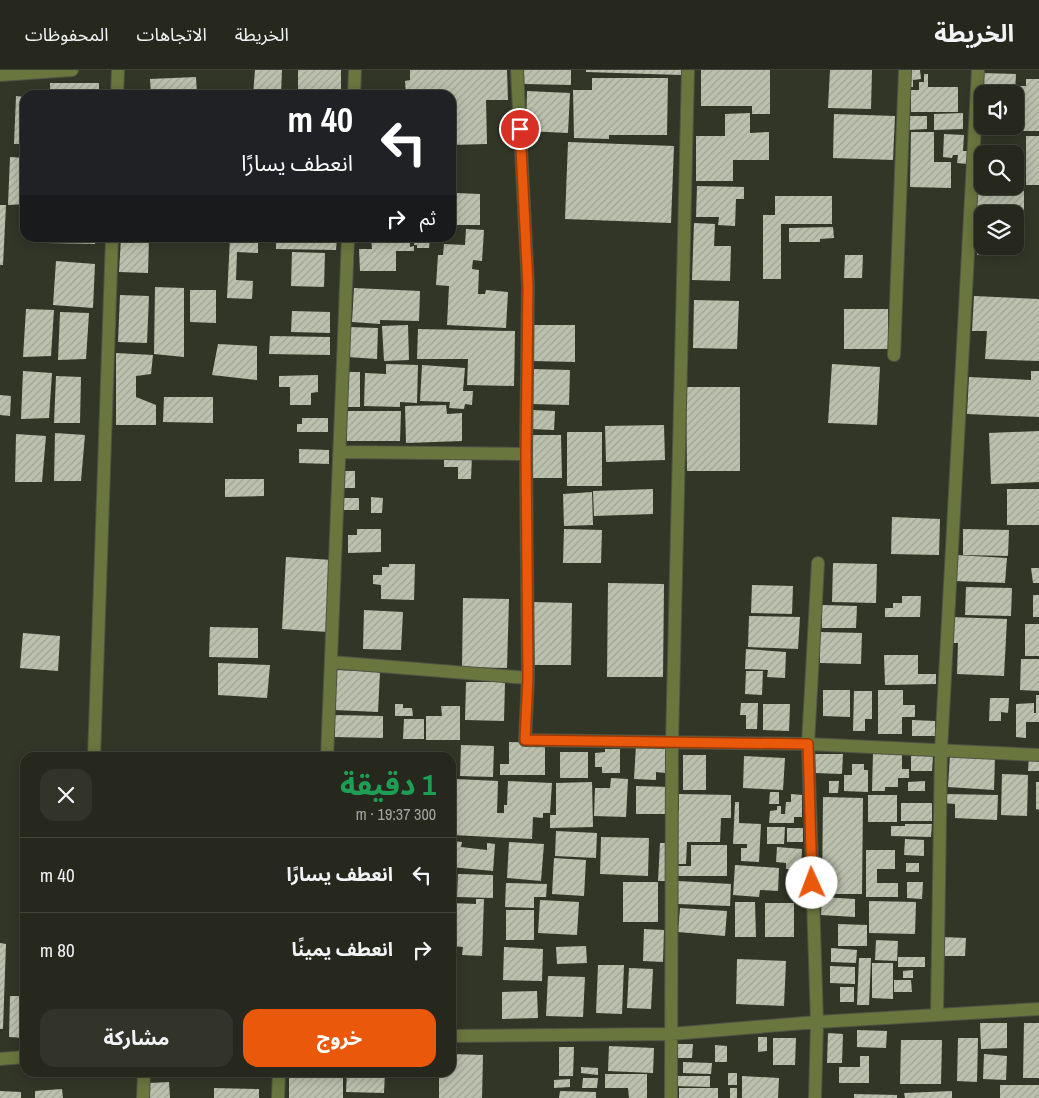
<!DOCTYPE html>
<html lang="ar">
<head>
<meta charset="utf-8">
<style>
	body { margin:0; font-family:"Archivo Narrow","Noto Sans Arabic",sans-serif; background:#32342a; color:#f1f3f6; direction:rtl; height:100vh; display:flex; flex-direction:column; font-size:19px; white-space:nowrap }
	* { box-sizing:border-box; margin:0 }
	p { font-size:16px; color:#a4a6a4 }
	.icon { flex:none; width:28px; height:28px; fill:none; stroke:currentColor; stroke-width:2; stroke-linecap:round; stroke-linejoin:round }
	.map { position:relative; flex:1; overflow:hidden; direction:ltr }
	.panel { position:absolute; left:20px; top:682px; width:436px; height:325px; display:flex; flex-direction:column; background:#26281d; border-radius:15px; box-shadow:0 2px 12px #0003,0 0 0 1px #42443b; direction:rtl }
	.panel>* { flex:none }
	.hud { position:absolute; left:20px; top:20px; width:436px; height:152px; border-radius:15px; box-shadow:0 2px 12px #0003,0 0 0 1px #42443b; direction:rtl; background:#202124; color:#fff; overflow:hidden }
	.tools { position:absolute; left:974px; top:15px; display:grid; gap:10px }
	.tools a { display:grid; place-items:center; width:50px; height:50px; border-radius:10px; background:#26281d; box-shadow:0 2px 12px #0003,0 0 0 1px #42443b; font-size:25px }
	.pin { position:absolute; display:grid; place-items:center; width:42px; height:42px; color:#fff; margin:-21px; border:2px solid #fff; border-radius:50%; box-shadow:0 1px 5px #0007 }
	.me { position:absolute; width:55px; margin:-28px; rotate:358deg; stroke-linejoin:round; filter:drop-shadow(0 0 4px #0008) }
	.turn { display:flex; align-items:center; gap:18px; height:105px; padding:0 20px; font-size:22px }
	.turn .icon { width:65px; height:65px; stroke-width:2.5 }
	.turn b { display:block; font-size:35px; line-height:42px }
	.then { display:flex; align-items:center; height:48px; padding:0 20px; background:#0003; gap:10px; font-size:19px }
	.round { display:grid; place-items:center; flex:none; width:52px; height:52px; border-radius:15px; background:#32342a }
	.overview { display:flex; align-items:center; justify-content:space-between; height:85px; padding:0 20px }
	h1 { font-size:30px; font-weight:700; line-height:38px; color:#1e9e55 }
	.primary-button { display:flex; gap:10px; margin-top:auto; padding:10px 20px }
	.primary-button a { flex:1; height:58px; border-radius:15px; background:#ea580c; color:#fff; font-size:20px; font-weight:700; line-height:58px; text-align:center }
	.primary-button a+a { background:#32342a; color:#f1f3f6 }
	ul { padding:0; list-style:none }
	li { display:flex; align-items:center; gap:15px; height:75px; padding:0 20px; border-top:1px solid #42443b }
	li div { flex:1 }
	li b { display:block; font-size:19px }
	li em { font-style:normal }
	header { display:flex; align-items:center; gap:30px; box-sizing:border-box; height:70px; padding:0 25px; background:#26281d; border-bottom:1px solid #42443b }
	header strong { font-size:24px }
	nav { display:flex; gap:28px; margin-inline-start:auto; font-size:18px }
	.map>svg:first-child { display:block }
</style>
</head>
<body>
<header>
<strong>الخريطة</strong>
<nav><a>الخريطة</a><a>الاتجاهات</a><a>المحفوظات</a></nav>
</header>
<div class="map">
<svg width="1039" height="1028" viewBox="0 0 1039 1028">
	<defs>
		<pattern id="building-hatch" width="6" height="6" patternUnits="userSpaceOnUse" patternTransform="scale(1.25)"><rect width="6" height="6" fill="#bcc1ae"/><path d="M-1 1l2-2M0 6l6-6M5 7l2-2" fill="none" stroke="#9fa394"/></pattern>
	</defs>
	<rect width="100%" height="100%" fill="#323627"/>
	<path fill="url(#building-hatch)" d="M255 0H282L281 25H253Z
		M298 0H341V25H298Z
		M410 0H507L508 30H486L487 74 451 75V25H406L405 11 410 10Z
		M524 0H571V15L524 14Z
		M586 0H681V5L586 2Z
		M701 0H770V44H752V36H701Z
		M830 0H872L871 39 828 38Z
		M909 0H920L921 9 913 10V17H910Z
		M982 3 1016 4 1015 24H982Z
		M924 4H928V17H958V42H911V20H919V12H924Z
		M196 7 197 25H151L150 9Z
		M592 8H668L667 65H609V69L574 68 573 20H592Z
		M1026 9H1039V61H1018V16H1026Z
		M50 13H99V25H50Z
		M527 21 570 23 568 63 526 61Z
		M16 26 25 27V74H14Z
		M750 43V63L769 62V90H733V111H696V66H725V44Z
		M963 43V59L934 60V44Z
		M834 44 895 46 893 90 833 88Z
		M907 46H927V59L907 60Z
		M911 62H934V92H951V118L910 117Z
		M944 64 964 65 963 81H968L967 94 957 93 958 85H953L952 88 943 87Z
		M1026 66H1039V115H1026Z
		M568 72 674 76 671 153 565 149Z
		M978 81H1023L1021 116H1015V84H982V116H978Z
		M10 87 25 88V134L8 135Z
		M697 116 744 117V129H736L735 156 718 155 719 147H696Z
		M977 121H1024V164H1015V144H982V176H1010V186L977 185Z
		M456 123 480 124V155H451V131H455Z
		M775 126H832V154H781V209H763V145H775Z
		M0 135H6L3 195H0Z
		M694 153 715 154 714 176H731L730 211 692 210Z
		M833 157 834 168 820 169V172H789V158Z
		M466 159 484 160 482 191 473 190 472 199 479 200 478 224H485L486 220 508 222 506 258 447 255 449 216 436 215 438 185H443L444 174 465 175Z
		M45 168H96L95 174 45 173Z
		M121 168H149L148 203 119 202Z
		M159 168H187V170H159Z
		M230 168H258V183L237 182 236 210 253 211 252 229 227 228Z
		M276 168H337L336 180 276 179Z
		M371 168H410V177L414 176V181H396V201H360L359 179H372Z
		M415 168H430L429 178H417V175H414Z
		M292 182 325 183 324 217 291 216Z
		M845 185H863L862 208H844Z
		M56 191 95 194 93 238 53 235Z
		M155 217 184 218V287L154 284Z
		M354 218 420 221 419 251 380 250V254L352 252Z
		M190 220H216V253L190 252Z
		M120 225 149 226 147 273 118 272Z
		M974 226 1039 229V291L985 289 987 261H972Z
		M694 230 739 231 737 279 693 278Z
		M26 239 54 240 51 286 23 287Z
		M844 239H888V279H844Z
		M292 241 330 242V263L291 262Z
		M60 242 89 243 86 289 58 290Z
		M408 255 409 290 384 291 382 256Z
		M532 255H575V292L532 291Z
		M349 257 378 258 377 289 348 287Z
		M418 259 515 261 514 316 467 315 468 289H417Z
		M270 266 330 267V285L269 284Z
		M218 274 257 276V310L212 305Z
		M116 283 153 285 151 304 136 306V327L156 335V355H116Z
		M386 294 418 295 417 333 400 332V337L364 336 365 303 386 304Z
		M832 294 880 297 877 355 828 353Z
		M422 295 465 298 463 321H473L472 335 465 334 464 339 449 338 450 332 420 331Z
		M532 299 570 300 569 335 531 334Z
		M23 301 52 303 49 348 21 349Z
		M1031 301H1039V347L967 344 969 307 1031 310Z
		M346 302H360V337H346Z
		M318 305V322L311 323V335H290V317H279V306Z
		M56 306 81 307 80 353H54Z
		M686 317H740V401H687Z
		M0 325 11 326 10 346 0 345Z
		M164 327H213V353L163 352Z
		M446 335 447 344 462 343V371L406 373 405 336Z
		M532 340 555 341 554 360 531 359Z
		M347 341H401L400 371H347Z
		M302 348H328V362H297V354H302Z
		M664 355 665 390 606 392 605 356Z
		M1039 361V412L991 414 989 363Z
		M567 362H602V416H567Z
		M55 363 85 365 81 411H54Z
		M16 364 46 366 42 412H15Z
		M529 365H561L562 408H530Z
		M299 379 329 380V394L299 393Z
		M444 385 472 386 471 409H458V397H444Z
		M343 401H355V418H343Z
		M225 409H264V426L225 427Z
		M653 419V444L594 446 593 421Z
		M1007 419H1039V455H1007Z
		M592 422 593 455 564 456 563 424Z
		M371 427 383 428 382 443H371Z
		M343 428H359V440H343Z
		M892 447 940 449 939 485 891 484Z
		M357 459H381V482L348 483V465H357Z
		M564 459 602 460 601 493H563Z
		M963 459 1009 460 1008 486 963 485Z
		M956 485 1007 488 1005 513 954 511Z
		M286 487 332 490 328 562 282 559Z
		M833 493 877 494 876 533 832 532Z
		M389 494H415L414 530 381 529V515L373 514V505H382V497H389Z
		M1031 498H1039V513H1033Z
		M608 513 664 514 663 607H607Z
		M752 515 793 516 792 544 751 543Z
		M966 517 1012 518 1011 546 965 545Z
		M1033 525H1039V547H1033Z
		M902 526H921L920 547H885V538H893V533H902Z
		M463 528 509 529 507 598 462 597Z
		M532 532 572 533 571 595H530Z
		M822 535 857 536 856 558H822Z
		M364 540 403 542 401 580 363 579Z
		M749 546 800 547 798 579 748 577Z
		M951 547 1007 549 1004 606 957 604 958 573H950Z
		M1025 554H1039V586H1025Z
		M210 557 258 558V588L209 587Z
		M820 562 862 563 861 594 820 593Z
		M23 563 60 566 58 601 20 598Z
		M746 579 786 582 785 608 767 607 768 600 745 599Z
		M884 585H918V604H936V614L885 615Z
		M1021 589H1039V621L1020 620Z
		M218 593 270 595 267 628 218 625Z
		M336 600 380 602 378 642 335 640Z
		M746 601H763L762 625 745 624Z
		M466 612H505L504 651 465 650Z
		M823 620H850V647L823 646Z
		M878 620H903V635H915V647H902V664H878Z
		M854 621H872V649H865V661H853Z
		M1036 625H1039V652H1026V668L1016 667V634L1034 633V643H1036Z
		M990 628H1009L1008 643 1001 642V651H989Z
		M741 633H758L757 659H746V645H740Z
		M395 634H403V638H412L413 646H395Z
		M763 634H790L789 661 763 660Z
		M441 636H460V670H426V646H442Z
		M335 645 383 646V668L335 667Z
		M404 649H424V669H403Z
		M912 650 935 651V666H912Z
		M509 672 545 673V705H500V694H509Z
		M461 675 494 676 493 707 460 706Z
		M636 675 666 676 665 703 656 702V710L634 709Z
		M605 679H620V703H602V697H595V683L605 682Z
		M560 682H588V708H560Z
		M873 683H902V699H909V708H898V717H885V721H872Z
		M815 684H843L842 704 814 703Z
		M683 685H706V720H683Z
		M950 685 995 687 994 720 948 717Z
		M744 686 785 688 783 720 743 718Z
		M911 686H933L932 701H911Z
		M1029 686H1039V701H1028Z
		M852 694H864V700H868V722L844 721V705H852Z
		M1002 704 1028 705 1027 746 1001 745Z
		M611 708 628 709 626 747 594 746 595 718H610Z
		M455 709 498 711 497 743H504V735H507L508 711 552 713 550 743H543V748L533 747 532 769 453 765Z
		M829 711H839L838 723H829Z
		M925 711V721H908V712Z
		M592 712 593 757 550 758V745H556V713Z
		M1036 712H1039V740L1036 739Z
		M636 716 670 717 669 744H636Z
		M770 722H779V734H769Z
		M679 724 731 725V748H721L720 772H687L686 794H673L676 741H679Z
		M791 724 802 725V747H794V753H769L770 741 777 740V736H781V744H785L786 732H791Z
		M944 724 998 725 997 750 955 748V734L944 733Z
		M868 725H897V752H868Z
		M823 727 863 728 862 824H822Z
		M735 732H739V753L761 754 759 792 741 791V778H747V774H733Z
		M901 733H932V751H901Z
		M905 754H932L931 767 891 766V756H905Z
		M767 757H785L784 774H767Z
		M787 758H803V772H787Z
		M556 761 597 763 596 788 555 786Z
		M601 767 649 768 648 806 600 804Z
		M905 769 924 770V786L904 785Z
		M453 771 462 772 461 777 487 780V773L495 774 493 801 451 797Z
		M509 772 544 774 541 811 507 808Z
		M660 773H670L667 811H658Z
		M691 775H727V806H676V796H691Z
		M777 777 802 779 801 800 786 799V793L776 792Z
		M866 780H895V799H877V813H898V827H866Z
		M554 788 586 790 584 826 552 824Z
		M906 793H919V802H906Z
		M735 795 779 798 778 821 760 820 759 827 733 825Z
		M458 804 493 805V828L457 827Z
		M678 811 731 814 730 836 677 834Z
		M623 812H658V852H623Z
		M907 812H923L922 829 907 828Z
		M506 813 547 814 546 827H534V838L505 837Z
		M822 827 855 829V847L821 845Z
		M476 829H484L482 886 462 885 463 877 451 876V833L476 834Z
		M540 830 579 832 577 865 538 863Z
		M869 831 916 832 915 864 869 863Z
		M735 832H755L756 867H735Z
		M765 833H794V867H765Z
		M680 838 727 841 725 866 678 862Z
		M506 840H534V870H506Z
		M838 854 867 855V876H838Z
		M644 859 664 860 663 892 643 891Z
		M943 867 966 868 965 886H943Z
		M876 870 898 871 897 891 875 890Z
		M0 873 6 874 3 959H0Z
		M586 876 587 893 557 894 556 877Z
		M504 877 543 879 542 911 503 910Z
		M831 878 857 880 856 893 831 892Z
		M898 887H925V897H898Z
		M859 888H871L869 935H857Z
		M737 889 786 891 784 936 736 934Z
		M872 893H893V929L872 928Z
		M598 895H624L622 944 596 943Z
		M830 896 855 897V914L830 913Z
		M629 898 653 899 651 939 627 938Z
		M913 900V908H903V901Z
		M548 906 585 907 583 947 546 946Z
		M894 910H911L912 922H894Z
		M840 917H854V932H840Z
		M537 921 538 948 502 949V922Z
		M10 926H25V968L9 967Z
		M980 953H1007V978L981 979Z
		M1024 953H1039V1008H1023Z
		M857 960 887 961 886 978 857 977Z
		M828 963 843 964 842 993H827Z
		M758 967H767V981L758 982Z
		M773 968H796L795 995H773Z
		M958 968H978L977 1012 957 1011Z
		M901 970H942L941 1014H900Z
		M677 974H693L692 988H676Z
		M715 975 727 976V992H715Z
		M609 976 654 978 653 1003 608 1001Z
		M559 977H574L573 1006H559Z
		M451 984 483 985 482 1028H439V1002H451Z
		M984 984 1007 986 1006 1010 983 1009Z
		M860 986H869V1013H839V997H860Z
		M683 992 712 993 711 1004 683 1003Z
		M581 997 598 998V1005L581 1003Z
		M289 1002H343V1028H289Z
		M347 1002H385L384 1023 346 1022Z
		M728 1003H737V1015H728Z
		M605 1004H647V1028H629L628 1018H605Z
		M675 1006H710V1017L675 1016Z
		M742 1006 779 1008 778 1028H742Z
		M583 1008H598L597 1018H582Z
		M570 1009V1017L554 1018V1010Z
		M169 1012 170 1028H150L149 1013Z
		M1000 1015H1039V1028H1000Z
		M214 1018 259 1019V1028H214Z
		M679 1018H718V1028H679Z
		M730 1018H737V1028H730Z
		M62 1019 63 1028H35V1021Z
		M0 1021 21 1022V1028H0Z
		M560 1021 596 1022V1028H559Z
		M952 1021V1028H905L904 1023Z
		M854 1024 897 1025V1028H854Z"/>
	<g fill="none" stroke-linecap="round" stroke-linejoin="round">
		<defs>
			<path id="minor" d="M517 0 528 216 526 384 528 608 525 670 808 674 1039 685
				M0 5 72 0
				M117 25 118 0
				M354 25 355 0
				M894 285 905 0
				M340 382 526 384
				M331 592 528 608
				M94 688 112 168
				M327 688 348 168
				M937 944 941 680 978 0
				M451 966 671 964 817 952 1039 939
				M0 989 25 987
				M143 1028 144 1002
				M278 1028 279 1002
				M671 1028 672 673 688 0
				M815 1028 817 952 808 674 818 493"/>
		</defs>
		<use href="#minor" stroke="#505446" stroke-width="14"/>
		<use href="#minor" stroke="#69763e" stroke-width="12"/>
	</g>
	<g fill="none" stroke-linecap="round" stroke-linejoin="round">
		<defs>
			<path id="route" d="M520 59 528 216 526 384 528 608 525 670 808 674 812 813"/>
		</defs>
		<use href="#route" stroke="#983908" stroke-width="12"/>
		<use href="#route" stroke="#ea580c" stroke-width="9"/>
	</g>
</svg>
<div class="tools">
<a><svg class="icon" aria-label="sound" viewBox="0 0 24 24"><path d="M4 9h4l5-4v14l-5-4H4zM17 9q2 3 0 6"/></svg></a>
<a><svg class="icon" aria-label="search" viewBox="0 0 24 24"><circle cx="10" cy="10" r="6"/><path d="M15 15l6 6"/></svg></a>
<a><svg class="icon" aria-label="layers" viewBox="0 0 24 24"><path d="M12 4l9 5-9 5-9-5zM3 14l9 5 9-5"/></svg></a>
</div>
<div class="pin" style="left:520px;top:59px;background:#d93025"><svg class="icon" aria-label="arrive" viewBox="0 0 24 24"><path d="M6 21V4h12l-3 4 3 4H6"/></svg></div>
<svg class="me" style="left:812px;top:813px" viewBox="-20 -20 40 40"><circle r="19" fill="#fff"/><path d="M0-13L10 11 0 6-10 11z" fill="#ea580c"/></svg>
<div class="hud">
<div class="turn"><svg class="icon" aria-label="left" viewBox="0 0 24 24"><path d="M17 20v-9H6M10 6l-5 5 5 5"/></svg><div><b>40 m</b>انعطف يسارًا</div></div>
<div class="then">ثم<svg class="icon" aria-label="right" viewBox="0 0 24 24"><path d="M7 20v-9h11M14 6l5 5-5 5"/></svg></div>
</div>
<section class="panel">
<div class="overview"><div><h1>1 دقيقة</h1><p>300 m · 19:37</p></div><a class="round"><svg class="icon" aria-label="close" viewBox="0 0 24 24"><path d="M6 6l12 12M18 6L6 18"/></svg></a></div>
<ul>
<li><svg class="icon" aria-label="left" viewBox="0 0 24 24"><path d="M17 20v-9H6M10 6l-5 5 5 5"/></svg><div><b>انعطف يسارًا</b></div><em>40 m</em></li>
<li><svg class="icon" aria-label="right" viewBox="0 0 24 24"><path d="M7 20v-9h11M14 6l5 5-5 5"/></svg><div><b>انعطف يمينًا</b></div><em>80 m</em></li>
</ul>
<div class="primary-button"><a>خروج</a><a>مشاركة</a></div>
</section>
</div>
</body>
</html>
